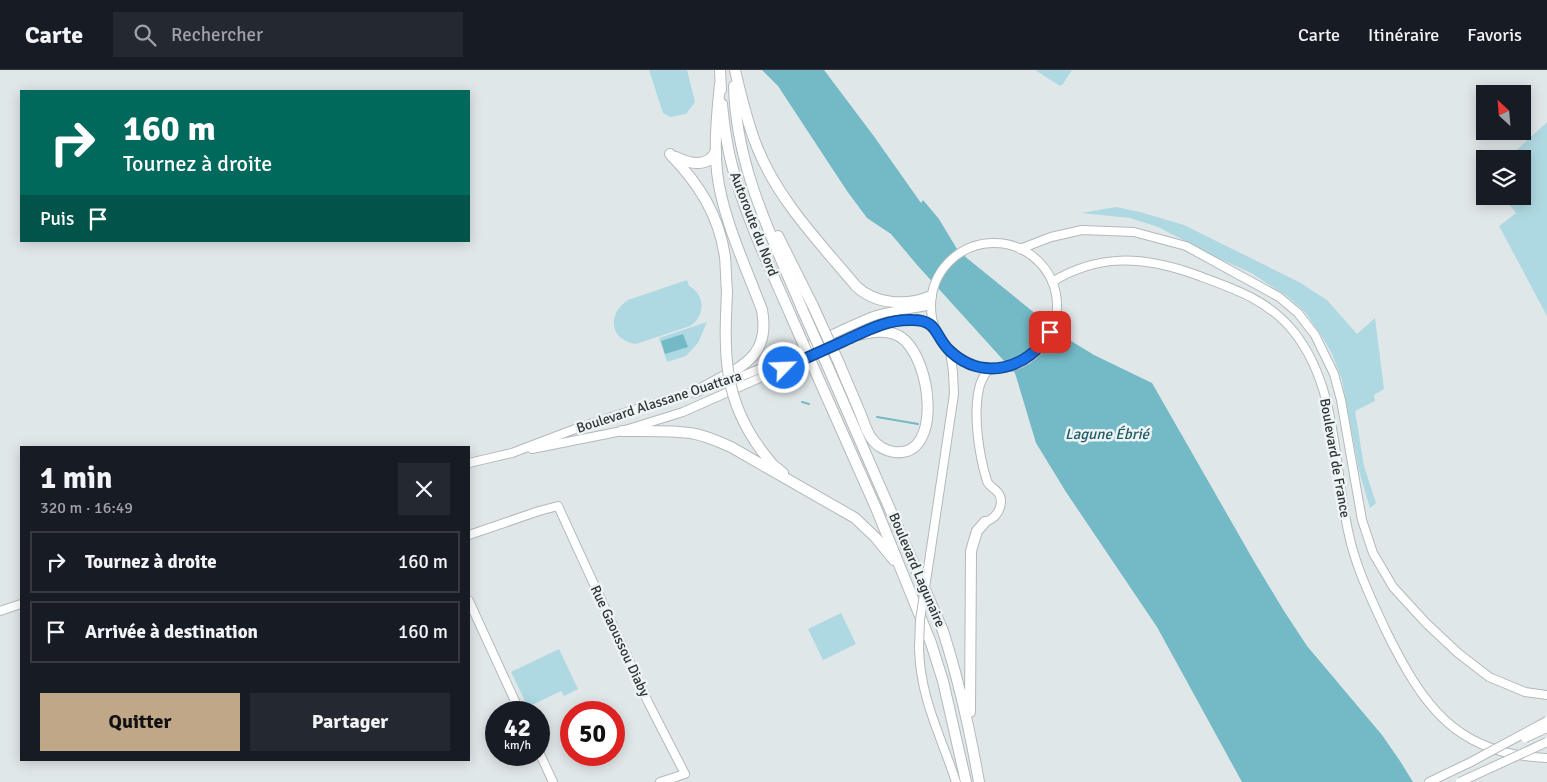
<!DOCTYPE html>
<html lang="fr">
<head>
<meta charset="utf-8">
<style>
	body { margin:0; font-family:Signika,sans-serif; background:#242831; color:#f1f3f6; height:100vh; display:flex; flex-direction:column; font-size:19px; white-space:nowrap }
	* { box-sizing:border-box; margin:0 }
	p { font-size:16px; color:#9ea1a6 }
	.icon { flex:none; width:28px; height:28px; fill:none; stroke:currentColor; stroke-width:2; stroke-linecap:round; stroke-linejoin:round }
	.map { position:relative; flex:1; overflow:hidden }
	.drawer { position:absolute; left:20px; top:376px; width:450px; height:315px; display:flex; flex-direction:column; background:#171b24; border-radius:0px; box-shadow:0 2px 12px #0003 }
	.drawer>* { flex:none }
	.banner { position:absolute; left:20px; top:20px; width:450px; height:152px; border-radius:0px; box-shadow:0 2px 12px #0003; background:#00695c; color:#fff; overflow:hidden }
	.needle { width:32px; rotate:334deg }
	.tools { position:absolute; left:1476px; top:15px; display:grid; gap:10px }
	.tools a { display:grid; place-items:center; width:55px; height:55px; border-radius:0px; background:#171b24; box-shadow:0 2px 12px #0003; font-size:25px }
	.speed { position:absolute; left:485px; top:631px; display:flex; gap:10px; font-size:25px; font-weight:700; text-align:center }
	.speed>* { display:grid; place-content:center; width:65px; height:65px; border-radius:50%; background:#171b24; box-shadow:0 2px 12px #0003; line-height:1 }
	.speed small { font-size:12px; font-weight:400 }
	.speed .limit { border:8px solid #d22; background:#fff; color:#111 }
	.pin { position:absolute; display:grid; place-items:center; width:42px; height:42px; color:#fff; margin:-21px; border-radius:10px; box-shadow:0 2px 8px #0006 }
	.me { position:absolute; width:55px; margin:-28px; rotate:66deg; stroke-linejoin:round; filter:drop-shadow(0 0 4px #0008) }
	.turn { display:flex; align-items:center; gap:18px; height:105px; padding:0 20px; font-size:22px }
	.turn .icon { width:65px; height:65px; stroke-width:2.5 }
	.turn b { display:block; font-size:35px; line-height:42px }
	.then { display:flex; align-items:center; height:48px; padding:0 20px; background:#0003; gap:10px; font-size:19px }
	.round { display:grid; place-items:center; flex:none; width:52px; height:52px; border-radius:0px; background:#242831 }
	.headline { display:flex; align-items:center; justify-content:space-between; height:85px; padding:0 20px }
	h1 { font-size:30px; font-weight:700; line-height:38px }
	.button { display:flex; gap:10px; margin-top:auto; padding:10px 20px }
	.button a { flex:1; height:58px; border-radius:0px; background:#c0a788; color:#111; font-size:20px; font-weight:700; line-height:58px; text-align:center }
	.button a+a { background:#242831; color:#f1f3f6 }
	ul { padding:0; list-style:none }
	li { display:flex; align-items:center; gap:15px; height:62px; margin:0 10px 8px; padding:0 10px; border:2px solid #363941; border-radius:0px }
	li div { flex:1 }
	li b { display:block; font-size:19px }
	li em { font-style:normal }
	header { display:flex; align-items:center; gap:30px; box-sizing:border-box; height:70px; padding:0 25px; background:#171b24; border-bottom:1px solid #363941 }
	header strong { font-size:24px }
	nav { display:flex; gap:28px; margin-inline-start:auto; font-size:18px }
	.search { width:350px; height:45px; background:#242831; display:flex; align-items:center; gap:12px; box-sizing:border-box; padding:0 18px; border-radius:0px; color:#9ea1a6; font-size:19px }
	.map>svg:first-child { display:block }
</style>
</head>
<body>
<header>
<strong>Carte</strong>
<div class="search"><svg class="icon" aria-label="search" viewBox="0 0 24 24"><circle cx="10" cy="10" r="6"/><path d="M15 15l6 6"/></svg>Rechercher</div>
<nav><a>Carte</a><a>Itinéraire</a><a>Favoris</a></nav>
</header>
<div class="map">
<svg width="1547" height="712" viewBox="0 0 1547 712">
	<rect width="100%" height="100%" fill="#e0e7e8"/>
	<path fill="#afd9e2" d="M649 0H687L695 32 686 44 670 47 663 43Z
		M1035 0H1072L1063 14 1060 16Z
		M1547 52V246L1499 156 1516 143 1503 126H1522V89H1507Z
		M1116 137 1140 142 1184 155 1299 212 1327 230 1357 264 1375 248 1384 319 1374 325 1375 331 1355 341 1364 396 1376 433 1370 438 1359 401 1342 310 1332 284 1323 268 1305 242 1287 226 1251 203 1216 187 1158 157 1130 148 1081 143Z
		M687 210 689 216C706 225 705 246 690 256L636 274C609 270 607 244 628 230Z
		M707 252 698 273 686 286 667 292 659 268Z
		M841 543 856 574 823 590 808 559Z
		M559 579 578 619 564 626 561 621 528 637 511 602Z"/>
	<path fill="#73b9c6" d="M762 0H824L873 65 921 133 923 130 939 149 957 179 968 189 1063 266 1094 285 1152 313 1255 493 1284 541 1307 576 1382 665 1400 691 1413 712H1242L1157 557 1066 422 1044 386 1036 373 1015 303 918 196 891 164 867 148 847 121 778 16Z
		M683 264 688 277 665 284 661 271Z"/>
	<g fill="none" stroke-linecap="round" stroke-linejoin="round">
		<path stroke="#73b9c6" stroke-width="2" d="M802 332 809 334
			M877 347 918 354"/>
		<defs>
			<path id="secondary" d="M931 236a63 63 0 1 1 126 0a63 63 0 1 1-126 0Z
				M1020 179 1051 167 1082 160 1134 162 1186 176 1279 227 1298 243 1315 265 1334 304 1341 330 1362 450 1373 483 1393 517 1426 553 1458 583 1489 607 1525 622 1547 625
				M1052 212C1098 184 1141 186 1191 203 1229 217 1267 228 1294 262 1339 319 1333 397 1349 465 1356 498 1371 528 1385 559 1422 634 1455 685 1547 688
				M711 317C767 300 817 269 871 247 891 239 910 241 931 235
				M532 379 622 361 683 342 875 257C893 252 918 243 934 257
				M469 393 512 383 575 359 633 340 700 320
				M985 452C994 449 1000 443 1001 432 1001 419 990 419 987 411 979 385 973 346 979 319 980 311 985 304 989 298
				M469 465 539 441 558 436 649 634 685 704 660 712
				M930 485 954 324 953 302 950 281
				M469 531 520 642
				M0 541 21 534
				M919 578C920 628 941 666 956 712
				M539 682 553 712
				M1429 712 1469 693"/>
			<path id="highway" d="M720 0 721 20
				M735 0C741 26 747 52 757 77 778 130 820 173 856 216 876 235 907 236 931 226
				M734 16C736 98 772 167 803 241
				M722 34C724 55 727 78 733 99 747 150 770 198 791 246
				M670 84C699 114 719 145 725 187 726 198 726 210 727 222
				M676 87C690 94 708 98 716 81
				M778 166 813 236
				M839 293C846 310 854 328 861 345 864 353 867 363 872 369 877 376 886 381 894 382 944 389 932 285 899 266 886 259 871 262 858 265
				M828 297 943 561C959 611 970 661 979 712
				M816 303 876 438 931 573 943 611 966 712
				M696 322C732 299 772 293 762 240 746 197 722 147 717 102 714 73 717 44 720 14
				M622 361C645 361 668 360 690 363 704 365 718 371 731 377L855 448 876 468 894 490
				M761 380 773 395 783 403
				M970 642 971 481 977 461 985 452"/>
		</defs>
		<use href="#secondary" stroke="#b3b9bb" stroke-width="10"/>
		<use href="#highway" stroke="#b3b9bb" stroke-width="12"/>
		<use href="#secondary" stroke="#fff" stroke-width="8"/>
		<use href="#highway" stroke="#fff" stroke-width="10"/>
		<defs>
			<path id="secondary-bridge" d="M919 578 920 550 930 485
				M1525 668 1547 658
				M1469 693 1547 651
				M1460 712 1547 672"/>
			<path id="highway-bridge" d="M727 222C724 284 723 328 761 380
				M813 236 839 293
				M803 241 828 297
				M791 246 816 303"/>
		</defs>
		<use href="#secondary-bridge" stroke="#b3b9bb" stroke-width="10" stroke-linecap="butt"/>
		<use href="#highway-bridge" stroke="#b3b9bb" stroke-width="12" stroke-linecap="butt"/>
		<use href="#secondary-bridge" stroke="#fff" stroke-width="8"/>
		<use href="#highway-bridge" stroke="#fff" stroke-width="10"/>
	</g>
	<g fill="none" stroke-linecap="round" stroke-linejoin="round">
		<defs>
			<path id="route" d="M784 298C804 289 824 280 844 271 866 261 887 249 912 250 939 250 934 266 950 281 983 312 1029 299 1050 262"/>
		</defs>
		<use href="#route" stroke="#114b97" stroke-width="12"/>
		<use href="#route" stroke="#1a73e8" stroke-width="9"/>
	</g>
	<g text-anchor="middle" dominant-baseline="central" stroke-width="5" stroke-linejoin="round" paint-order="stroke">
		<g font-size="14" fill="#313435" stroke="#edf4f5">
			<text transform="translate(754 154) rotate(69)">Autoroute du Nord</text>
			<text transform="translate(659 332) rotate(-18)">Boulevard Alassane Ouattara</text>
			<text transform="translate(1335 388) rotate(80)">Boulevard de France</text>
			<text transform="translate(917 500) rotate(67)">Boulevard Lagunaire</text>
			<text transform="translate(620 571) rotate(65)">Rue Gaoussou Diaby</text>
		</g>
		<g font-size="15" font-style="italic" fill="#215b66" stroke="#edf4f5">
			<text x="1107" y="364">Lagune Ébrié</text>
		</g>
	</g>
</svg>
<div class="tools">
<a><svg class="needle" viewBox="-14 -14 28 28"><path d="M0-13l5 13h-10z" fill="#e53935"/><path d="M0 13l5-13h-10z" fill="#9ea1a6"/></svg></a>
<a><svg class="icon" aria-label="layers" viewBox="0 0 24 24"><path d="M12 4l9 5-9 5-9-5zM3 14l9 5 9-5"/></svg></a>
</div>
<div class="speed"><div>42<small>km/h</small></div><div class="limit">50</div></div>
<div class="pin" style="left:1050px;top:262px;background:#d93025"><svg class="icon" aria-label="arrive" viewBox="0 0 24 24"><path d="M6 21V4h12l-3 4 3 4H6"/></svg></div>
<svg class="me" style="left:784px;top:298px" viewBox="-20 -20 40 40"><circle r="17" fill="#1a73e8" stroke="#fff" stroke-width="3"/><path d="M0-11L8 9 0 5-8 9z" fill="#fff"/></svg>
<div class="banner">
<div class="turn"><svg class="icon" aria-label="right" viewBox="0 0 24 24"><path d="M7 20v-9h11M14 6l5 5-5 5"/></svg><div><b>160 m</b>Tournez à droite</div></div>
<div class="then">Puis<svg class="icon" aria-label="arrive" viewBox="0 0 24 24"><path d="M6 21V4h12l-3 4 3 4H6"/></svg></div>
</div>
<section class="drawer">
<div class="headline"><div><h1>1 min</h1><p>320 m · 16:49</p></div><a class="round"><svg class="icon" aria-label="close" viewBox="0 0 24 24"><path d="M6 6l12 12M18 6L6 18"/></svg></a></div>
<ul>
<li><svg class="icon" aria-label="right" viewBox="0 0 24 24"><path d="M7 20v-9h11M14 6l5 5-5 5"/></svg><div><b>Tournez à droite</b></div><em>160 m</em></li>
<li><svg class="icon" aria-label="arrive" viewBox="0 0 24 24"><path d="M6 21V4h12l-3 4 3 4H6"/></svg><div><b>Arrivée à destination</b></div><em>160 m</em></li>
</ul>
<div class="button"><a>Quitter</a><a>Partager</a></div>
</section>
</div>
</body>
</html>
